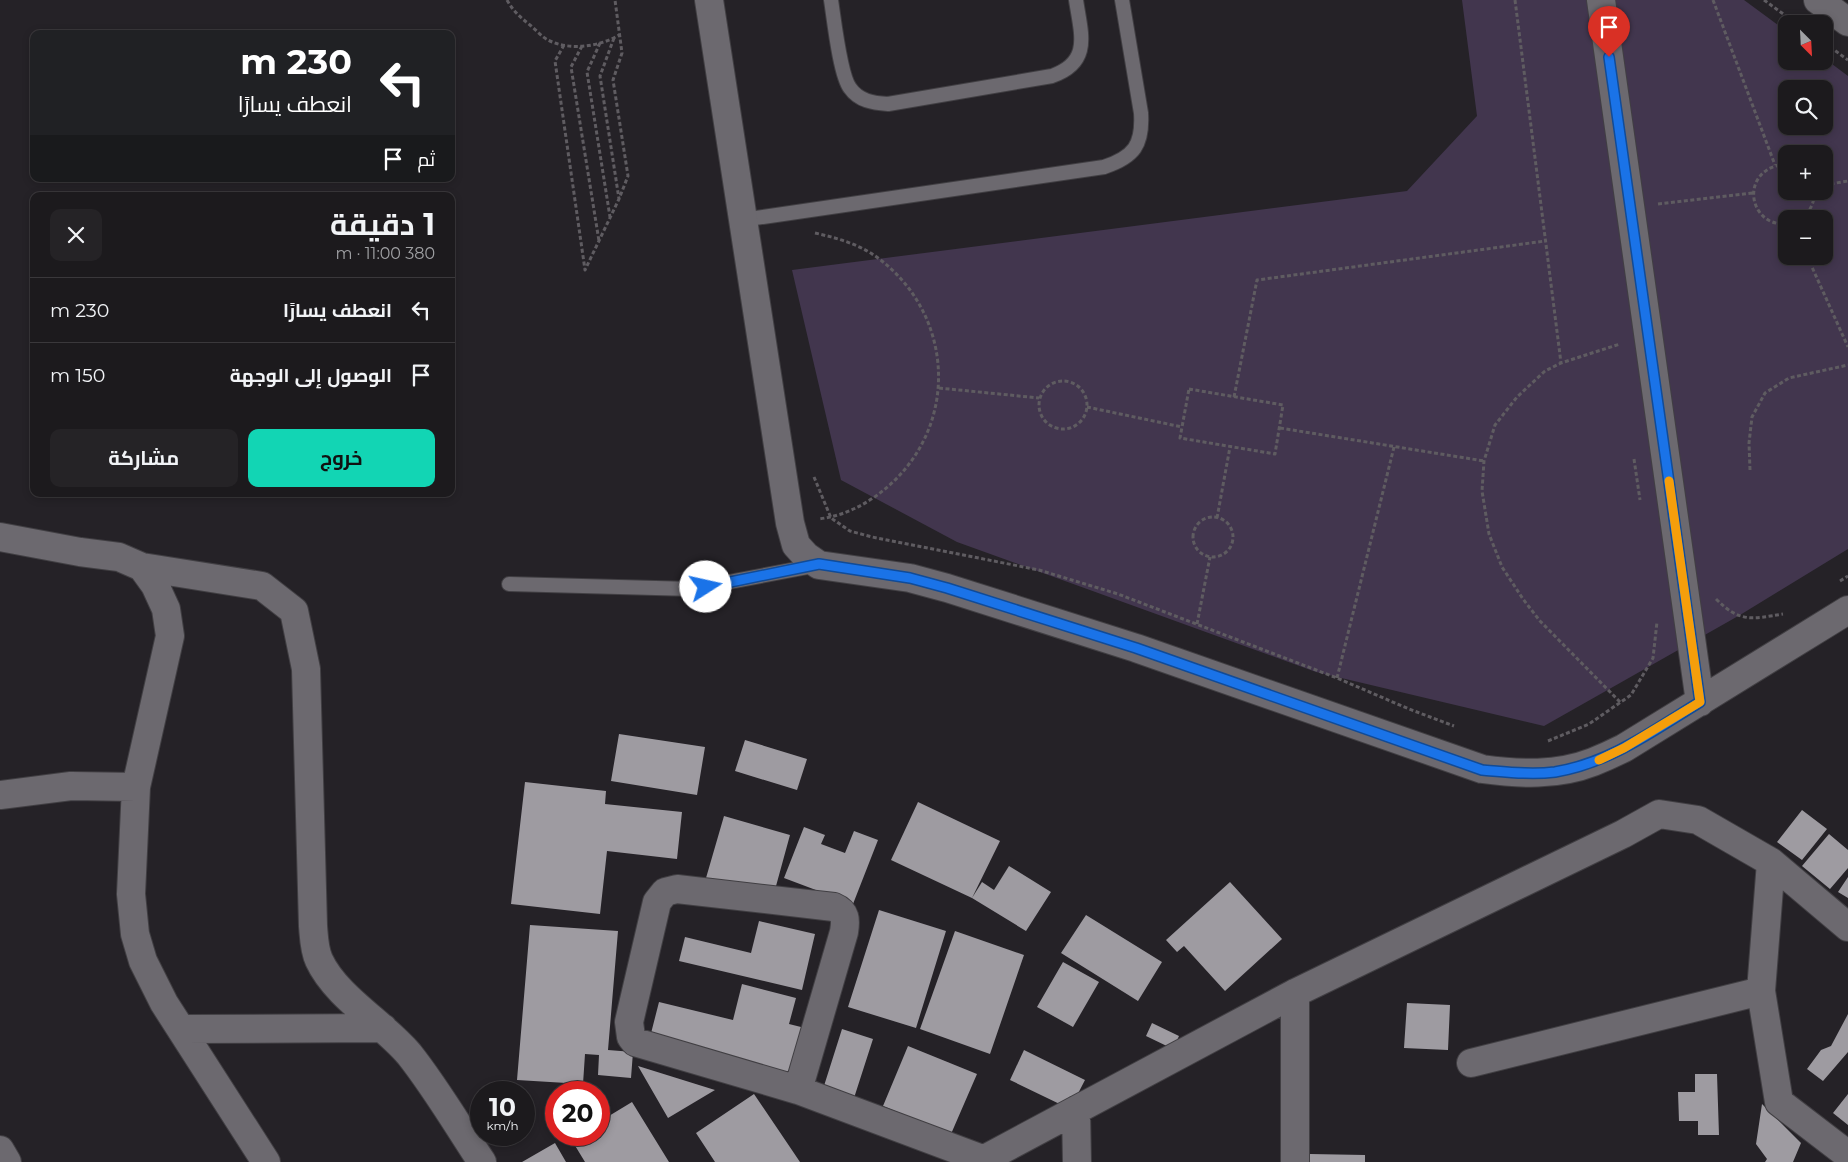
<!DOCTYPE html>
<html lang="ar">
<head>
<meta charset="utf-8">
<style>
	body { margin:0; font-family:Montserrat,Cairo,sans-serif; background:#252326; color:#f1f3f6; direction:rtl; height:100vh; display:flex; flex-direction:column; font-size:19px; white-space:nowrap }
	* { box-sizing:border-box; margin:0 }
	p { font-size:16px; color:#a0a1a4 }
	.icon { flex:none; width:28px; height:28px; fill:none; stroke:currentColor; stroke-width:2; stroke-linecap:round; stroke-linejoin:round }
	.map { position:relative; flex:1; overflow:hidden; direction:ltr }
	.side { position:absolute; left:30px; top:192px; width:425px; height:305px; display:flex; flex-direction:column; background:#1c1a1d; border-radius:10px; box-shadow:0 2px 8px #0003,0 0 0 1px #3a383b; direction:rtl }
	.side>* { flex:none }
	.guide { position:absolute; left:30px; top:30px; width:425px; height:152px; border-radius:10px; box-shadow:0 2px 8px #0003,0 0 0 1px #3a383b; direction:rtl; background:#202124; color:#fff; overflow:hidden }
	.needle { width:32px; rotate:156deg }
	.fabs { position:absolute; left:1778px; top:15px; display:grid; gap:10px }
	.fabs a { display:grid; place-items:center; width:55px; height:55px; border-radius:10px; background:#1c1a1d; box-shadow:0 2px 8px #0003,0 0 0 1px #3a383b; font-size:25px }
	.speed { position:absolute; left:470px; top:1081px; display:flex; gap:10px; font-size:25px; font-weight:700; text-align:center }
	.speed>* { display:grid; place-content:center; width:65px; height:65px; border-radius:50%; background:#1c1a1d; box-shadow:0 2px 8px #0003,0 0 0 1px #3a383b; line-height:1 }
	.speed small { font-size:12px; font-weight:400 }
	.speed .limit { border:8px solid #d22; background:#fff; color:#111 }
	.pin { position:absolute; display:grid; place-items:center; width:42px; height:42px; color:#fff; margin:-51px -21px; border-radius:50% 50% 50% 0; rotate:-45deg; box-shadow:0 0 5px #0007 }
	.pin .icon { rotate:45deg }
	.me { position:absolute; width:55px; margin:-28px; rotate:80deg; stroke-linejoin:round; filter:drop-shadow(0 0 4px #0008) }
	.turn { display:flex; align-items:center; gap:18px; height:105px; padding:0 20px; font-size:22px }
	.turn .icon { width:65px; height:65px; stroke-width:2.5 }
	.turn b { display:block; font-size:35px; line-height:42px }
	.then { display:flex; align-items:center; height:48px; padding:0 20px; background:#0003; gap:10px; font-size:19px }
	.round { display:grid; place-items:center; flex:none; width:52px; height:52px; border-radius:10px; background:#252326 }
	.headline { display:flex; align-items:center; justify-content:space-between; height:85px; padding:0 20px }
	h1 { font-size:30px; font-weight:700; line-height:38px }
	.primary-button { display:flex; gap:10px; margin-top:auto; padding:10px 20px }
	.primary-button a { flex:1; height:58px; border-radius:10px; background:#12d5b4; color:#111; font-size:20px; font-weight:700; line-height:58px; text-align:center }
	.primary-button a+a { background:#252326; color:#f1f3f6 }
	ul { padding:0; list-style:none }
	li { display:flex; align-items:center; gap:15px; height:65px; padding:0 20px; border-top:1px solid #3a383b }
	li div { flex:1 }
	li b { display:block; font-size:19px }
	li em { font-style:normal }
	.map>svg:first-child { display:block }
</style>
</head>
<body>
<div class="map">
<svg width="1848" height="1162" viewBox="0 0 1848 1162">
	<rect width="100%" height="100%" fill="#252227"/>
	<path fill="#42364e" fill-rule="evenodd" d="M1462 0H1744L1786 31V61H1824V58L1848 76V549L1740 615 1544 726 1316 672 957 542 841 480 792 270 1407 191 1477 116ZM1786 89H1824V126H1786ZM1786 154H1824V191H1786ZM1786 219H1824V256H1786Z"/>
	<path fill="#9e9ba1" d="M619 734 705 747 697 795 611 781Z
		M745 740 807 759 797 790 735 771Z
		M525 782 606 791 605 804 682 812 677 859 607 851 600 914 511 904Z
		M918 802 1000 841 972 898 982 882 994 890 1009 866 1051 892 1026 931 972 898 891 860Z
		M1802 810 1827 829 1802 860 1777 842Z
		M724 816 790 835 773 897 706 878Z
		M804 827 825 835 821 844 845 853 854 831 878 840 853 904 784 878Z
		M1829 834 1848 850V868L1830 889 1802 866Z
		M1848 877V898L1838 892Z
		M1230 882 1282 939 1225 991 1184 946 1177 952 1166 940Z
		M879 910 946 931 916 1028 848 1007Z
		M1086 915 1162 962 1138 1001 1061 953Z
		M759 921 815 934 802 990 679 961 685 937 751 953Z
		M530 925 618 931 608 1050 633 1052 631 1078 598 1075 599 1055 585 1054 583 1084 517 1080Z
		M955 931 1024 955 990 1054 920 1029Z
		M1063 962 1099 982 1073 1027 1037 1007Z
		M742 984 796 998 789 1024 805 1028 790 1082 648 1045 659 1002 733 1020Z
		M1407 1003 1450 1005 1448 1050 1404 1048Z
		M1848 1014V1052L1823 1081 1807 1069 1821 1050 1831 1046Z
		M1152 1023 1179 1036 1173 1049 1146 1036Z
		M842 1029 873 1039 854 1098 823 1089Z
		M908 1046 977 1074 951 1134 883 1106Z
		M1024 1050 1085 1080 1070 1109 1010 1080Z
		M638 1066 715 1090 668 1118Z
		M1695 1074H1717L1719 1135H1698V1121H1679L1678 1092H1695Z
		M754 1094 800 1162H715L696 1133Z
		M1848 1094V1125L1833 1113Z
		M632 1102 669 1162H585L571 1139 577 1135H599V1122Z
		M1762 1104 1801 1143 1793 1162H1765L1767 1159 1756 1144Z
		M555 1143 566 1162H522Z
		M1310 1154 1365 1155V1162H1310Z"/>
	<g fill="none" stroke-linecap="round" stroke-linejoin="round">
		<defs>
			<path id="service" d="M831 0C834 19 840 75 850 88 859 101 873 103 888 104L1052 76C1092 62 1081 34 1076 0
				M742 220 1104 167C1134 157 1143 145 1141 113L1122 0
				M509 584 692 589 818 565"/>
			<path id="minor" d="M709 0 790 523 796 545 806 556 819 565 910 578 947 588 1136 648 1482 769C1519 774 1557 776 1593 762 1603 758 1614 753 1624 748L1848 610
				M1601 0 1700 702
				M1818 0 1848 22
				M0 537 80 552 119 557 142 567 155 585 166 609 170 636 136 787 131 894 135 934 143 961 164 1003 266 1162
				M142 567 262 586 294 611 306 669 313 926C314 937 314 949 319 960 336 997 383 1023 409 1054 436 1088 458 1126 482 1162
				M0 795 71 786 136 787
				M1771 862 1761 991 1779 1102 1848 1155
				M181 1029 383 1028
				M1471 1063 1761 991
				M798 1090 844 932C846 920 846 912 834 907L677 889 665 892 657 902 629 1022 631 1037 635 1042 798 1090 985 1160
				M1076 1110 1077 1162
				M0 1150 7 1162
				M979 1162 1295 993 1623 834 1659 814 1698 820 1771 862 1848 927
				M1295 1162V993"/>
		</defs>
		<use href="#service" stroke="#413f43" stroke-width="16"/>
		<use href="#minor" stroke="#413f43" stroke-width="30"/>
		<path stroke="#5f5c61" stroke-width="3" stroke-dasharray="4 2.5" stroke-linecap="butt" d="M507 0C513 11 520 17 530 25 536 30 542 37 548 40 569 51 599 47 619 35
			M1515 0 1561 363
			M1713 0 1775 165
			M1764 0 1797 24
			M614 38 600 76 619 199
			M600 43 587 72 610 217
			M564 45 555 61 585 270 619 199 628 176 613 80 622 53 615 0
			M582 46 571 67 599 241
			M1830 47 1848 60
			M1786 164C1739 168 1747 226 1786 224
			M1824 185 1848 181
			M1658 204 1753 193
			M1801 219C1810 211 1815 203 1814 191
			M815 233C837 238 859 244 878 258 951 312 960 417 894 481 873 501 847 516 818 519
			M1807 256 1848 347
			M1039 405a24 24 0 1 1 48 0a24 24 0 1 1-48 0Z
			M939 388 1039 398
			M1189 389 1283 405 1275 454 1180 438Z
			M1234 397 1257 280 1545 241
			M1087 407 1182 427
			M1280 428 1484 461
			M1634 459 1640 500
			M1750 470 1749 443 1752 417 1765 393 1789 378 1848 365
			M814 477 831 518 850 531 872 537 1039 570 1118 594 1337 678 1409 709 1454 726
			M1193 537a20 20 0 1 1 40 0a20 20 0 1 1-40 0Z
			M1217 518 1230 447
			M1840 581 1848 576
			M1716 599C1740 623 1752 619 1783 614
			M1197 624 1210 557
			M1337 678 1394 447
			M1620 702 1540 621 1523 599 1502 567 1489 534 1482 491 1484 461 1495 425 1517 397 1545 371 1561 363 1620 344
			M1548 741 1589 724 1631 695 1653 658 1657 622"/>
		<use href="#service" stroke="#6c696f" stroke-width="14"/>
		<use href="#minor" stroke="#6c696f" stroke-width="28"/>
	</g>
	<g fill="none" stroke-linecap="round" stroke-linejoin="round">
		<defs>
			<path id="route" d="M706 587 819 564 910 578 947 588 1136 648 1482 770C1507 772 1531 775 1555 772 1610 763 1654 730 1700 702L1609 57"/>
		</defs>
		<use href="#route" stroke="#114b97" stroke-width="12"/>
		<use href="#route" stroke="#1a73e8" stroke-width="9"/>
		<path stroke="#f59e0b" stroke-width="9" d="M1599 760 1624 748 1700 702 1669 481"/>
	</g>
</svg>
<div class="fabs">
<a><svg class="needle" viewBox="-14 -14 28 28"><path d="M0-13l5 13h-10z" fill="#e53935"/><path d="M0 13l5-13h-10z" fill="#a0a1a4"/></svg></a>
<a><svg class="icon" aria-label="search" viewBox="0 0 24 24"><circle cx="10" cy="10" r="6"/><path d="M15 15l6 6"/></svg></a>
<a>+</a>
<a>−</a>
</div>
<div class="speed"><div>10<small>km/h</small></div><div class="limit">20</div></div>
<div class="pin" style="left:1609px;top:57px;background:#d93025"><svg class="icon" aria-label="arrive" viewBox="0 0 24 24"><path d="M6 21V4h12l-3 4 3 4H6"/></svg></div>
<svg class="me" style="left:706px;top:587px" viewBox="-20 -20 40 40"><circle r="19" fill="#fff"/><path d="M0-13L10 11 0 6-10 11z" fill="#1a73e8"/></svg>
<div class="guide">
<div class="turn"><svg class="icon" aria-label="left" viewBox="0 0 24 24"><path d="M17 20v-9H6M10 6l-5 5 5 5"/></svg><div><b>230 m</b>انعطف يسارًا</div></div>
<div class="then">ثم<svg class="icon" aria-label="arrive" viewBox="0 0 24 24"><path d="M6 21V4h12l-3 4 3 4H6"/></svg></div>
</div>
<section class="side">
<div class="headline"><div><h1>1 دقيقة</h1><p>380 m · 11:00</p></div><a class="round"><svg class="icon" aria-label="close" viewBox="0 0 24 24"><path d="M6 6l12 12M18 6L6 18"/></svg></a></div>
<ul>
<li><svg class="icon" aria-label="left" viewBox="0 0 24 24"><path d="M17 20v-9H6M10 6l-5 5 5 5"/></svg><div><b>انعطف يسارًا</b></div><em>230 m</em></li>
<li><svg class="icon" aria-label="arrive" viewBox="0 0 24 24"><path d="M6 21V4h12l-3 4 3 4H6"/></svg><div><b>الوصول إلى الوجهة</b></div><em>150 m</em></li>
</ul>
<div class="primary-button"><a>خروج</a><a>مشاركة</a></div>
</section>
</div>
</body>
</html>
